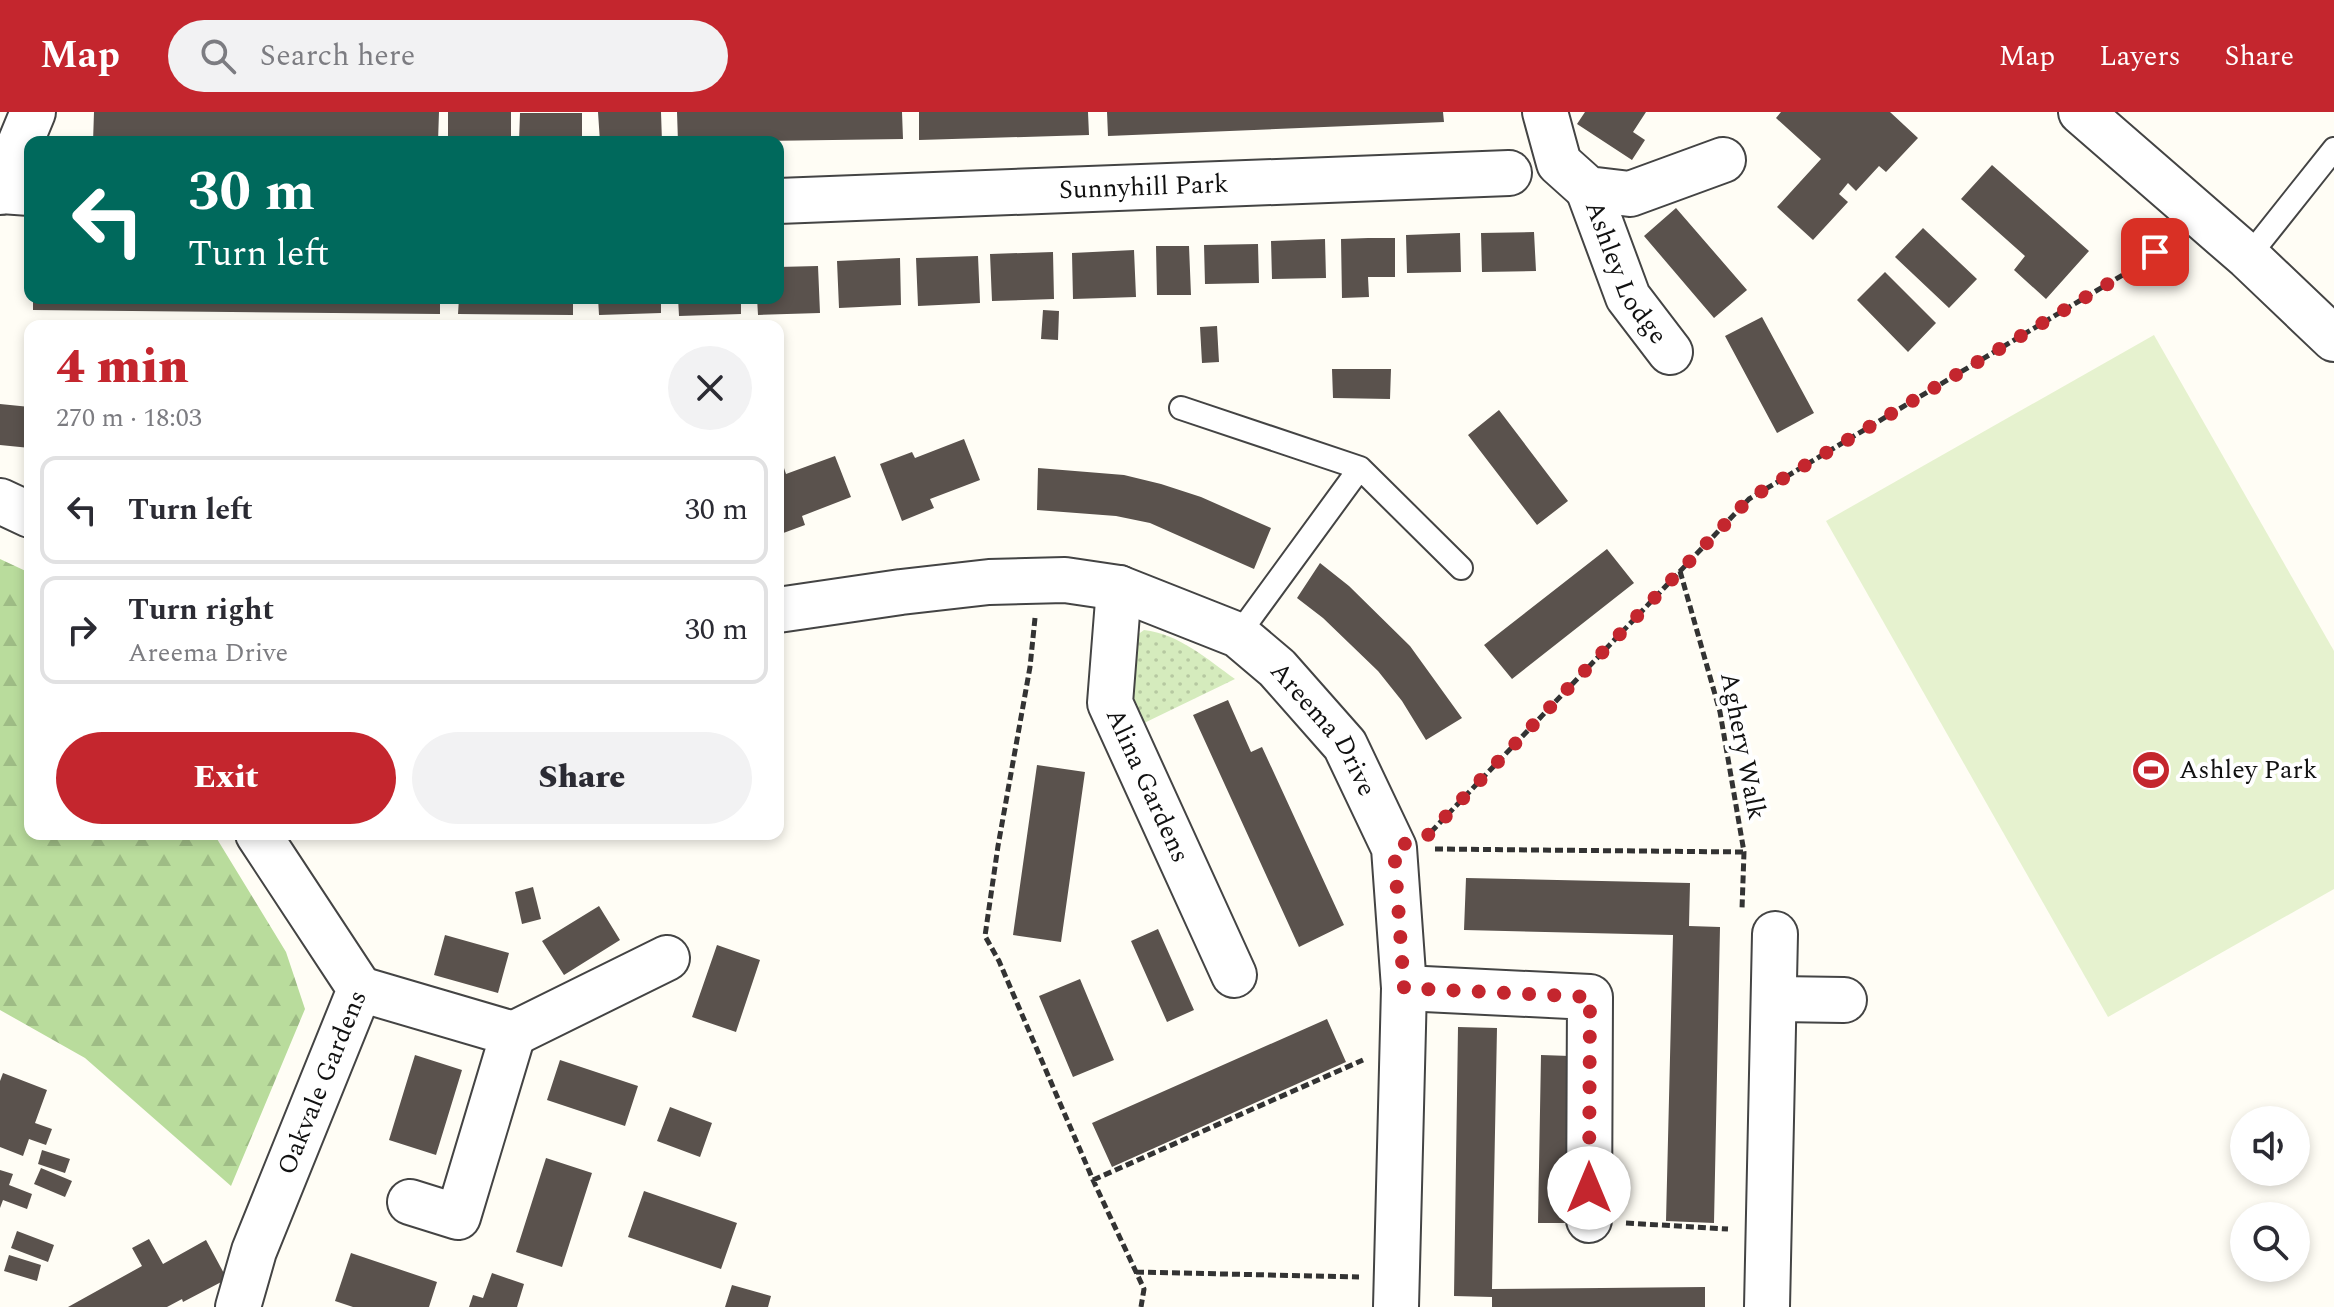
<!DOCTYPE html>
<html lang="en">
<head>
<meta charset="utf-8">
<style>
	body { margin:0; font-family:Spectral,serif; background:#f2f2f3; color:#2b2b33; height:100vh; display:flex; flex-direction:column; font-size:30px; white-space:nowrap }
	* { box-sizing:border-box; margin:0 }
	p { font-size:26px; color:#7c7c81 }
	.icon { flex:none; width:44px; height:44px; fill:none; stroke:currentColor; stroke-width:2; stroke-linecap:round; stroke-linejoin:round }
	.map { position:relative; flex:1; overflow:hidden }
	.details { position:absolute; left:24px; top:208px; width:760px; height:520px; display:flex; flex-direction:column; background:#fff; border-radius:16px; box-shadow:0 4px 12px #0003 }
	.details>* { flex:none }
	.guide { position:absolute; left:24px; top:24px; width:760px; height:168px; border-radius:16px; box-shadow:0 4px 12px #0003; background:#00695c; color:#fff; overflow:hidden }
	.fabs { position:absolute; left:2230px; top:994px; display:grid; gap:16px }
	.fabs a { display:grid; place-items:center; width:80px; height:80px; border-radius:50%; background:#fff; box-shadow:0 4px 12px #0003; font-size:40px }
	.pin { position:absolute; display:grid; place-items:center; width:68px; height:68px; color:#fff; margin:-34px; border-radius:16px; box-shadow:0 4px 12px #0006 }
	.me { position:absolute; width:88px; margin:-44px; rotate:0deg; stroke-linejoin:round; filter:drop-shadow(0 0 6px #0008) }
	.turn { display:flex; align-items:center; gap:28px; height:168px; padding:0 32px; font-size:36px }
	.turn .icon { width:104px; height:104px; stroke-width:2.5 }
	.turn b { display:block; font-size:56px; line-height:68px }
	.round { display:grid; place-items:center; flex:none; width:84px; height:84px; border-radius:42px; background:#f2f2f3 }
	.headline { display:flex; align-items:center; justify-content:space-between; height:136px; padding:0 32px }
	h1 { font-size:48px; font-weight:800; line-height:60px; color:#c4262e }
	.cta { display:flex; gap:16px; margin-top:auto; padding:16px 32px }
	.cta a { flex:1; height:92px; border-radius:48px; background:#c4262e; color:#fff; font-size:32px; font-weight:800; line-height:92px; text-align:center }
	.cta a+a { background:#f2f2f3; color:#2b2b33 }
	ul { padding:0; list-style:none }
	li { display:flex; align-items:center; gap:24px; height:108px; margin:0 16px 12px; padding:0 16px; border:4px solid #e1e1e2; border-radius:16px }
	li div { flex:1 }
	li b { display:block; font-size:30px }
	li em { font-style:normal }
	header { display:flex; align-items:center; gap:48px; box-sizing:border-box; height:112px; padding:0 40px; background:#c4262e; color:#fff }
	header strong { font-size:38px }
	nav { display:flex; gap:44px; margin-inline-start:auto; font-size:28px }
	.search { width:560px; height:72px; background:#f2f2f3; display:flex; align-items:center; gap:20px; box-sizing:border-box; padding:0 28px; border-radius:44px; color:#7c7c81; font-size:30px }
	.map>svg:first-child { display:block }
</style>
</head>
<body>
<header>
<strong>Map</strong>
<div class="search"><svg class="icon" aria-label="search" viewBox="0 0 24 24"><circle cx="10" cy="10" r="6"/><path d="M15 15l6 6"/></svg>Search here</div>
<nav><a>Map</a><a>Layers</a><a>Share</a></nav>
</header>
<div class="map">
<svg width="2334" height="1195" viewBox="0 0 2334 1195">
	<defs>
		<pattern id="grass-dots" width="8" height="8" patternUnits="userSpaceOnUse" patternTransform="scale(2)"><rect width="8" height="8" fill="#d5ebbd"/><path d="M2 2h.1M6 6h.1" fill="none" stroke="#b6c8a1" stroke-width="1.8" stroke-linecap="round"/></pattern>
		<pattern id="forest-firs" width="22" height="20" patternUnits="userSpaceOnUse" patternTransform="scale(2)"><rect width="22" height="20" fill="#b9dc9c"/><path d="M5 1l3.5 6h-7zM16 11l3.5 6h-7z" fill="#9ebc85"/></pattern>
	</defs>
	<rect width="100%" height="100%" fill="#fffdf5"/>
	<path fill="url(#grass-dots)" d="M1144 518C1179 522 1207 547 1235 567L1140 613 1129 591 1133 526Z"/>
	<path fill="url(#forest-firs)" d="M0 447 30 461V722H214L286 840 305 897 231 1074 85 946 0 898Z"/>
	<path fill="#e6f2cf" d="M2154 223 2334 539V777L2108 905 1826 409Z"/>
	<path fill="#5a524d" d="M94 0H439L438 30H93Z
		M448 0H511V30H448Z
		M598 0H661L662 30H600Z
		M677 0H902L903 27 678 30Z
		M919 0H1088L1089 23 919 28Z
		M1107 0H1443L1444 10 1108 24Z
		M1585 0H1646L1633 20 1645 28 1632 48 1577 12Z
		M1781 0H1890L1918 26 1886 60 1879 54 1856 79 1848 71 1839 82 1848 90 1813 128 1777 95 1821 47 1776 6Z
		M520 1H582V30H519Z
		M1992 53 2089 139 2046 187 2014 158 2025 144 1961 87Z
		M1676 96 1747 178 1714 206 1644 124Z
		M1923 116 1977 167 1949 196 1895 145Z
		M1534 120 1536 159 1482 160 1481 121Z
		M1460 121 1461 160 1407 161 1406 123Z
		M1368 126H1395V165H1368L1369 185 1342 186 1341 127Z
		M1325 127 1326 166 1272 167 1271 129Z
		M1258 132 1259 171 1205 172 1204 133Z
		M1156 134H1189L1191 183H1157Z
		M1134 138 1136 185 1073 187 1072 141Z
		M1053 140 1054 187 992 189 990 142Z
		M978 144 980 191 918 194 916 146Z
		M900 146 901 193 839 196 837 149Z
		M818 154 820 201 758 203 757 186H778V155Z
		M1885 160 1936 211 1908 240 1857 188Z
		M33 186H440V202L33 198Z
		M459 186H573V203L458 202Z
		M598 186H661V201L599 203Z
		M678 186H741V202L679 204Z
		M1043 198 1059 199 1058 228 1041 227Z
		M1762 205 1814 301 1777 321 1725 224Z
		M1217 214 1219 250 1202 251 1200 215Z
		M1332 257H1391L1390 287 1333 286Z
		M0 292 30 295V336L0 333Z
		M1499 298 1568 389 1537 413 1468 323Z
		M964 327 980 368 930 387 934 396 902 409 880 352 912 340 915 346Z
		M835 344 851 385 802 404 805 413 778 423V359L784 356 786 362Z
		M1038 356 1124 363 1161 372 1201 385 1271 416 1254 457 1150 411 1116 404 1037 398Z
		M1607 437 1634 471 1512 567 1484 533Z
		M1320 451 1349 474 1410 534 1462 606 1426 628 1402 589 1378 559 1323 506 1297 486Z
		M1228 588 1251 640 1262 635 1344 813 1299 835 1193 603Z
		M1037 653 1085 660 1061 830 1013 823Z
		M1466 766 1690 771 1689 814 1720 815 1714 1111 1666 1109 1673 823 1464 818Z
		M533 775 541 807 522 812 515 780Z
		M599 794 620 828 564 863 542 829Z
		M1158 817 1194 898 1167 910 1131 829Z
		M445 823 509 841 498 881 434 863Z
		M717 833 760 848 736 920 692 905Z
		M1080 867 1114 948 1073 965 1039 884Z
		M1327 907 1346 950 1112 1055 1092 1011Z
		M1458 915 1497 916 1492 1177 1705 1175V1195H1492V1185L1454 1184Z
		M415 943 462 958 436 1043 389 1028Z
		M1541 943 1570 944 1568 1111H1538Z
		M560 948 638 974 625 1014 547 988Z
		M3 961 47 978 35 1011 52 1017 46 1033 29 1027 23 1044 0 1035V969Z
		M670 995 712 1011 700 1045 657 1029Z
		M42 1038 70 1047 65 1061 38 1052Z
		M546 1046 592 1061 562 1155 516 1140Z
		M41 1056 72 1069 65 1085 34 1072Z
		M0 1058 13 1062 9 1073 32 1082 27 1097 3 1088 0 1096Z
		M644 1079 737 1111 721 1157 628 1125Z
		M17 1119 54 1133 48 1150 11 1136Z
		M149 1127 163 1152 206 1128 227 1167 183 1190 182 1187 167 1195H68L142 1154 132 1136Z
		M351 1141 437 1170 429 1195H353L335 1189Z
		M9 1143 41 1153 37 1169 4 1159Z
		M492 1161 524 1172 517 1195H469L473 1183 483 1186Z
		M732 1173 771 1184 768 1195H725Z"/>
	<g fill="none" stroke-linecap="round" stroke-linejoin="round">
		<defs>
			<path id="service" d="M2248 145 2334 37
				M1181 296 1360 356 1461 456
				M1238 523 1360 356"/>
			<g id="minor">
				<path d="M1545 0 1559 51 1588 77 1630 82 1723 48"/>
				<path d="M2081 0 2248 145 2334 227"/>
				<path id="s1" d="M1588 77 1628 185 1670 240"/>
				<path d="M1 79 30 81"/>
				<path id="s2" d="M778 89 1509 61"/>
				<path d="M0 389 30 403"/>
				<path id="s3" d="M1119 476 1110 591 1234 863"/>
				<path id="s4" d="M778 498 901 480 989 470 1065 468 1119 476 1238 523 1277 556 1345 633 1394 736 1404 876 1396 1195"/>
				<path d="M1404 876 1590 885 1589 1108"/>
				<path d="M360 877 513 922 458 1105 410 1090"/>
				<path d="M1774 887 1844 888"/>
				<path d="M513 922 667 846"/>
				<path id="s5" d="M238 1195 254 1139 360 877 258 722"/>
				<path d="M1767 1195 1775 822"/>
			</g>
			<path id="tertiary" d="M0 80 33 0"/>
		</defs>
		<use href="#service" stroke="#444" stroke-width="26"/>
		<use href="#minor" stroke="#444" stroke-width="48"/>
		<use href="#tertiary" stroke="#444" stroke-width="48"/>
		<path stroke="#333" stroke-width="5" stroke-dasharray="8 4" stroke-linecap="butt" d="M1680 459 1720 600 1744 740 1742 797
			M1035 506 1030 555 998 734 985 824 999 849 1093 1068 1144 1177 1141 1195
			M1431 720 1749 387 2131 158 2169 129
			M1435 737 1744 740
			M1093 1068 1363 948
			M1626 1111 1728 1117
			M1136 1160 1359 1165"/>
		<use href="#service" stroke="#fff" stroke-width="22"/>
		<use href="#minor" stroke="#fff" stroke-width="44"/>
		<use href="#tertiary" stroke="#fff" stroke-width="44"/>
	</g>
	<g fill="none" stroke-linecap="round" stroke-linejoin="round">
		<path stroke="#c4262e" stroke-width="14" stroke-dasharray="0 25.2" d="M1589 1076 1590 885 1404 876 1394 736 1428 723 1749 387 2131 158 2155 140"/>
	</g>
	<defs>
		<symbol id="stadium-disc" viewBox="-11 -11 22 22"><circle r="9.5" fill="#c4262e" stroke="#fff"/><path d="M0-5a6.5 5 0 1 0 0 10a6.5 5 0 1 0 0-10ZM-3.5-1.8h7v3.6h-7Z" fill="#fff"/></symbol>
	</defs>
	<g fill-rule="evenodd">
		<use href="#stadium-disc" x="2129" y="636" width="44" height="44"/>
	</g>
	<g text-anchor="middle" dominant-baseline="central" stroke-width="8" stroke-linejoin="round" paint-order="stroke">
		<g font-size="26" fill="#111" stroke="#fff">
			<text stroke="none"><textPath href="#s2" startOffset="366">Sunnyhill Park</textPath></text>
			<text stroke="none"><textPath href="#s1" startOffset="92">Ashley Lodge</textPath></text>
			<text stroke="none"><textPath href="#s4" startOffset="600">Areema Drive</textPath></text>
			<text transform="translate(1743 634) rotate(79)">Aghery Walk</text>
			<text stroke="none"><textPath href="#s3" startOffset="206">Alina Gardens</textPath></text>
			<text stroke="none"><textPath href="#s5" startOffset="240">Oakvale Gardens</textPath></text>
		</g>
		<g font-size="26" fill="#111" stroke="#fff" text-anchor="start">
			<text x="2179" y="658">Ashley Park</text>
		</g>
	</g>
</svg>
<div class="fabs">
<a><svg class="icon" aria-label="sound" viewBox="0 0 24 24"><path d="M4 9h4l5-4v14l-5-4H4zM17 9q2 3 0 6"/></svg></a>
<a><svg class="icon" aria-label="search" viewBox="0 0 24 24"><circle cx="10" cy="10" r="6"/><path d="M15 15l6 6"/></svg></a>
</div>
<div class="pin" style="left:2155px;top:140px;background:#d93025"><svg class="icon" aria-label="arrive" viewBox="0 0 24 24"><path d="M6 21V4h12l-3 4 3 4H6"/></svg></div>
<svg class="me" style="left:1589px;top:1076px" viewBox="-20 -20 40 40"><circle r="19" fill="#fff"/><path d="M0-13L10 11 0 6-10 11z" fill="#c4262e"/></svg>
<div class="guide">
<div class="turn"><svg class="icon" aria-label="left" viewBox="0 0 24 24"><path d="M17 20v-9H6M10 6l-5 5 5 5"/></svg><div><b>30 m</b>Turn left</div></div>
</div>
<section class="details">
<div class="headline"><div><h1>4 min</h1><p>270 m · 18:03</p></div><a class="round"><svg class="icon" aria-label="close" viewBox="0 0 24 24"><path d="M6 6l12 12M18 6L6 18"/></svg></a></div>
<ul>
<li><svg class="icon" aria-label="left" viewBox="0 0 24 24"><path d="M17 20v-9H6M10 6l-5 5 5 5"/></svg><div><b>Turn left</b></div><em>30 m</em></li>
<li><svg class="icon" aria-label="right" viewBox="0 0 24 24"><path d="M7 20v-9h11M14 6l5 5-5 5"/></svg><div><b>Turn right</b><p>Areema Drive</p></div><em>30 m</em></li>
</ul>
<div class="cta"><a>Exit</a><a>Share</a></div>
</section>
</div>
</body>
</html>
